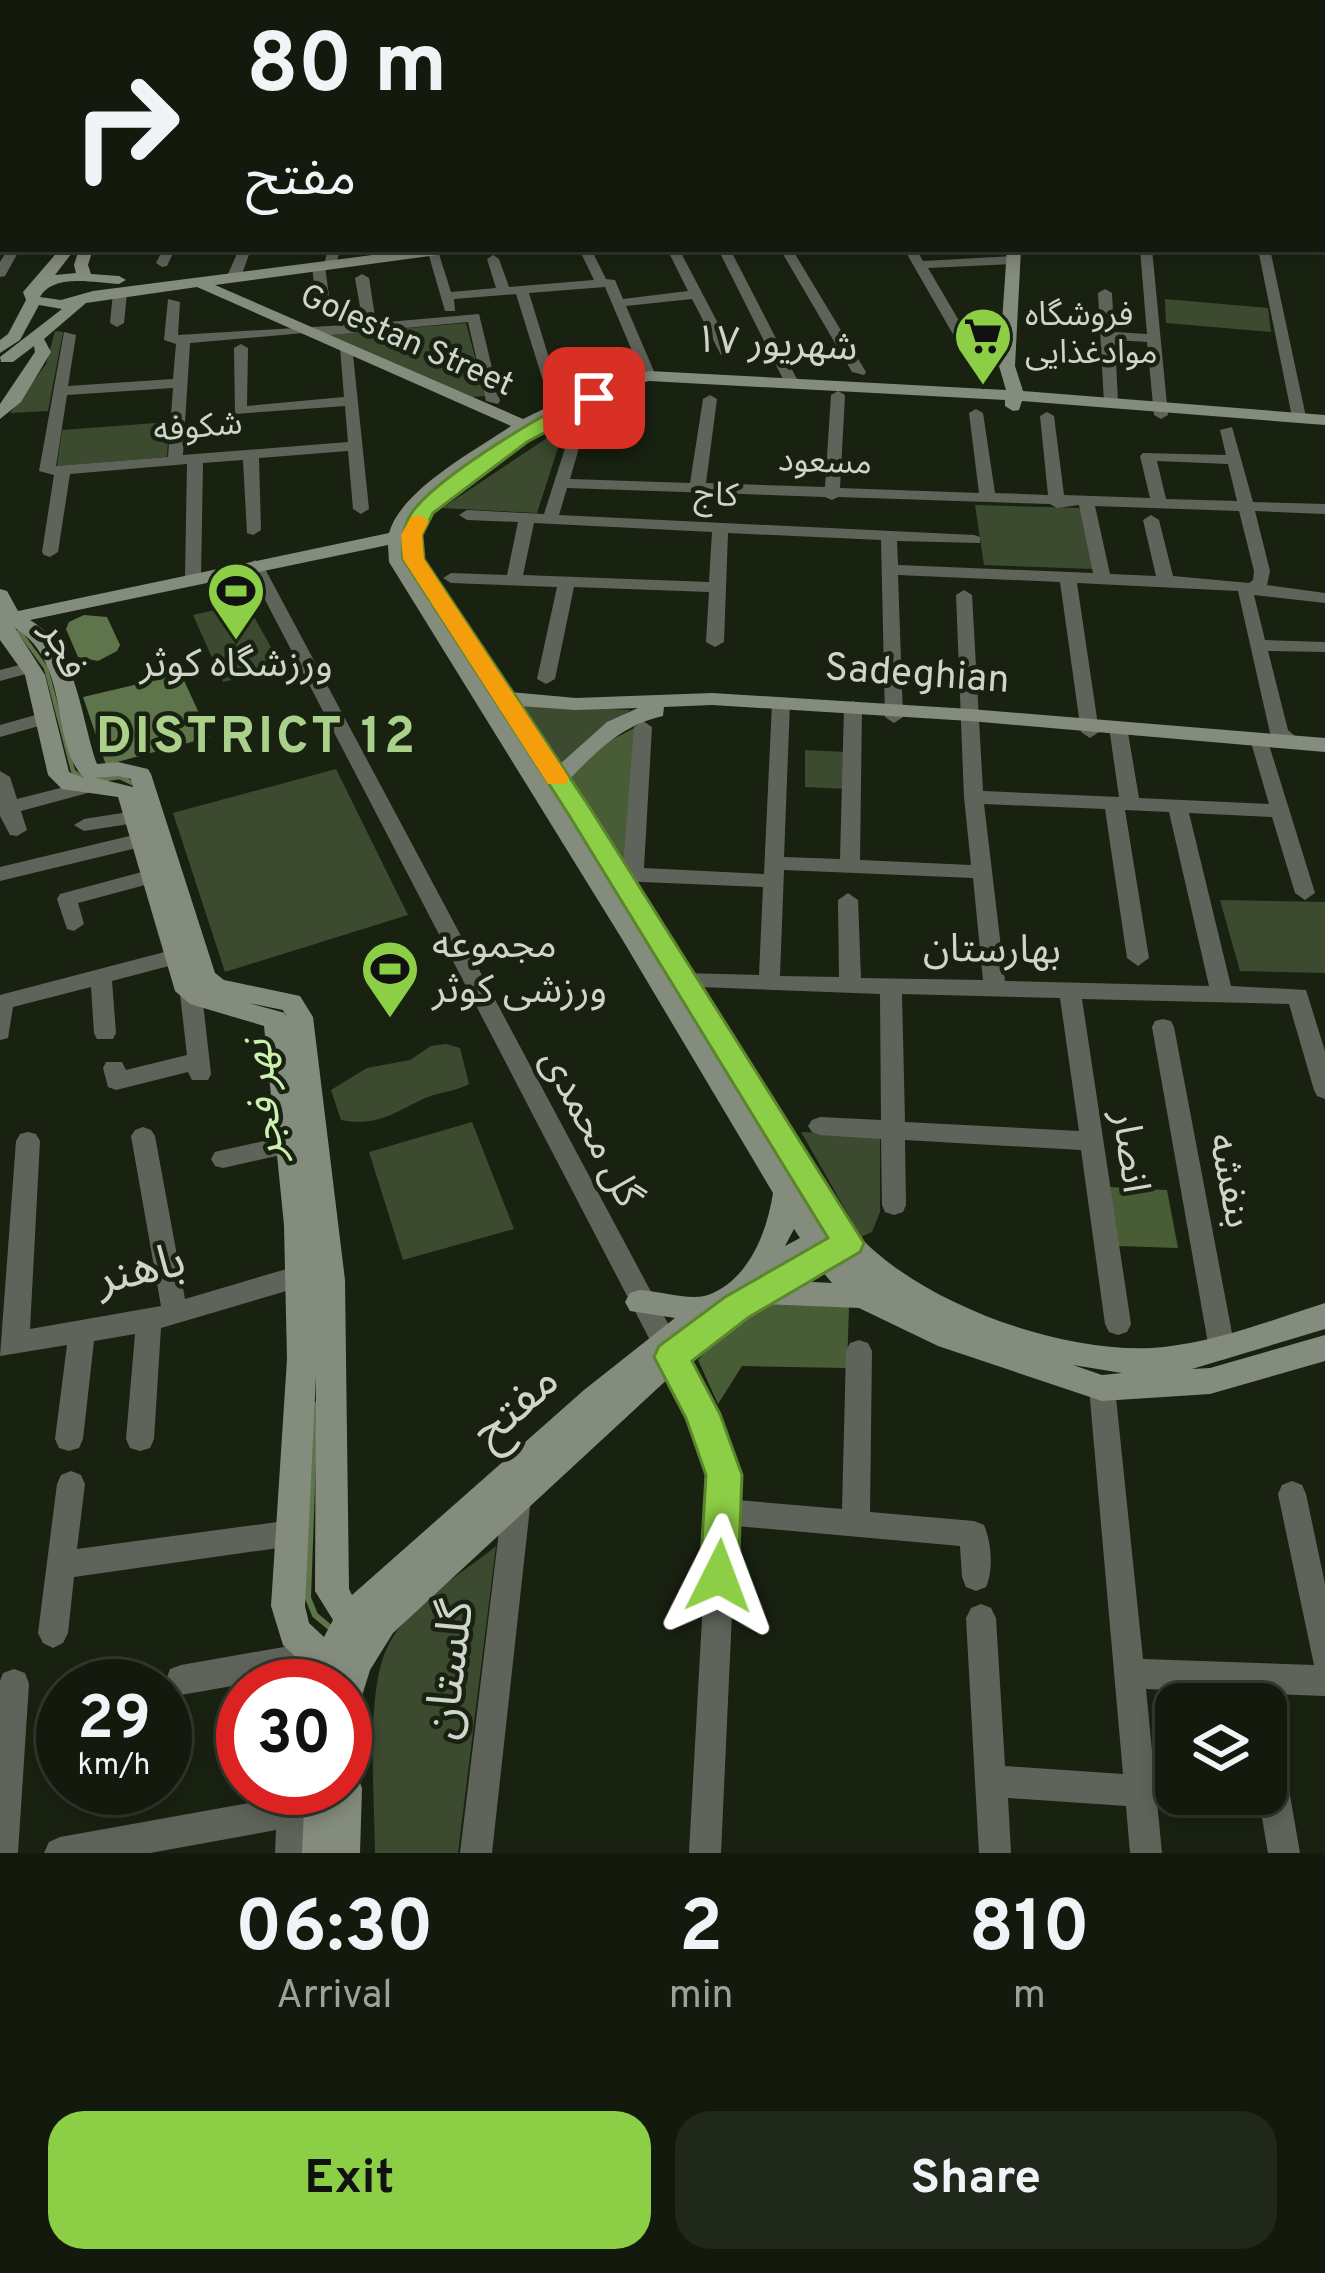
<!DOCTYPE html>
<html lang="en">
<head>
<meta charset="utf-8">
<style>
	body { margin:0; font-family:Overpass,"Noto Sans Arabic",sans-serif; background:#20271b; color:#f1f3f6; height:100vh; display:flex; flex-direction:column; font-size:45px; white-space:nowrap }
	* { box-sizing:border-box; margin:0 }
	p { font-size:39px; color:#9da19d }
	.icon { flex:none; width:66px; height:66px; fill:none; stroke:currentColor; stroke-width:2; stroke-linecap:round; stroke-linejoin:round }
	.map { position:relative; height:1853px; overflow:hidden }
	.side { display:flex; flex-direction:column; background:#131a0d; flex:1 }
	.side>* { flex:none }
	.banner { position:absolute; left:0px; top:0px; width:1326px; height:252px; box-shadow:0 6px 18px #0003,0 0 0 3px #32382e; background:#131a0d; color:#f1f3f6; overflow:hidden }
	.tools { position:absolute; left:1155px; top:1683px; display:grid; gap:24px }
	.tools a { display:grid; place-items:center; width:132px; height:132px; border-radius:24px; background:#131a0d; box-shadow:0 6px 18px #0003,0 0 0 3px #32382e; font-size:60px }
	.speed { position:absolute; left:36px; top:1659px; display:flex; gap:24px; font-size:60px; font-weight:700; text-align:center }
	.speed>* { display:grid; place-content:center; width:156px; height:156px; border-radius:50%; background:#131a0d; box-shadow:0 6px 18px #0003,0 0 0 3px #32382e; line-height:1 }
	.speed small { font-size:30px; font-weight:400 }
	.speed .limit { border:18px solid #d22; background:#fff; color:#111 }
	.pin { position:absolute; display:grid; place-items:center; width:102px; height:102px; color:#fff; margin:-51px; border-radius:24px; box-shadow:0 6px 18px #0006 }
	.me { position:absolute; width:132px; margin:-66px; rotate:3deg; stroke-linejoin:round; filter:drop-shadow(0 0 9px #0008) }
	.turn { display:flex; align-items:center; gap:42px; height:252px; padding:0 48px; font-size:54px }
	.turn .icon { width:156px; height:156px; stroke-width:2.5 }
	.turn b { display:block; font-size:84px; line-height:102px }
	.eta { display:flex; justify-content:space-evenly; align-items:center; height:204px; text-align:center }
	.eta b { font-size:72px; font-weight:700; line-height:84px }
	.primary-button { display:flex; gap:24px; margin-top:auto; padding:24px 48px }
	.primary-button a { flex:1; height:138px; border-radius:36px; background:#8cce45; color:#111; font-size:48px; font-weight:700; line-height:138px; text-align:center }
	.primary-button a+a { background:#20271b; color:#f1f3f6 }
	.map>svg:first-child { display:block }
</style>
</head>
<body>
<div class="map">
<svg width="1325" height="1853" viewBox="0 0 1325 1853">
	<rect width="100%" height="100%" fill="#192211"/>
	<path fill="#3c4b2f" d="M1165 299 1268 308 1271 332 1166 323Z
		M466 323 485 396 471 397 330 335Z
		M55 331 63 332 48 411 10 413 46 364Z
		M169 422 167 457 57 466 62 430Z
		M565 426 537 513 442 508Z
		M975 505 1081 508 1094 569 984 565Z
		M246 603 283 668 223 682 193 615Z
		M518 705 631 710 594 734 559 768Z
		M805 750 847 752V789L805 787Z
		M336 769 408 915 225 972 173 813Z
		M1220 900 1325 902V973L1240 971Z
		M446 1044 460 1048 469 1084C454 1092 438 1092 423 1099 394 1113 376 1127 341 1120L331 1090 367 1068 410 1060 431 1046Z
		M472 1122 514 1229 403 1260 369 1152Z
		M801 1132 880 1136V1212L872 1232 861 1237Z
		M496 1546 458 1853H375C375 1799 365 1694 387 1648 406 1606 462 1574 496 1546Z"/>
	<path fill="#485d36" d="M638 726 629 863 621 867 569 780 604 744Z
		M1109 1187 1167 1190 1178 1248 1118 1246Z
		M784 1300 849 1306 847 1368 742 1366 718 1404 698 1360C725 1331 746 1310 784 1300Z"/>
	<path fill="#5e744b" d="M84 615 107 617 120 645 117 651 98 661 78 657 66 629 69 622Z
		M181 674 210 737 106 765 83 697Z"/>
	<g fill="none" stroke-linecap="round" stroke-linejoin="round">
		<path stroke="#5e744b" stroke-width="4.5" d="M19 631 46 668 73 771 81 777
			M98 780 120 777 132 783"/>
		<path stroke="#5e744b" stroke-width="6" d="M315 1405 308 1598 315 1615 333 1630"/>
		<path fill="#5f645b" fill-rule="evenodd" d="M334 0H344V3H334Z
			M420 0H430L431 3H421Z
			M480 0H490L491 3H481Z
			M536 0H546L547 3H537Z
			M721 0H731V3H721Z
			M831 0H841V3H831Z
			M886 0H896L897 1 889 3Z
			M939 0H949L951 3H941Z
			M1084 0H1128L1122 3H1078Z
			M1184 0H1194L1197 3H1187Z
			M1293 0H1304L1307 3H1296Z
			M1323 15 1325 16V23L1323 22Z
			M3 35V42L0 43V36Z
			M1323 52H1325V60H1323Z
			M3 74V81L0 82V75Z
			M0 92H3V99H0Z
			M1323 102H1325V110H1323Z
			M0 138H3V145H0Z
			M1323 165 1325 166V180L1323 179Z
			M0 198H3V206H0Z
			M8 249H20L5 276 0 277V262Z
			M163 249H175L167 266 162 267 156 263Z
			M239 249H251L242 274 235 278 228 274Z
			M328 249H340L335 268 325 266 331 311 324 315 317 311 312 266 318 262 324 265Z
			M427 249 438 251 451 292 496 288 487 259 493 255 499 259 509 287 594 280 579 249H591L606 279 615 280 623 299 688 291 667 249H679L733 352 721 355 692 299 626 306 656 376 644 379 605 287 529 293 556 381 544 384 516 294 454 299 455 311H445Z
			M718 249H730L799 383 797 386 785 383Z
			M780 249H792L866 372 864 375 852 372Z
			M904 249H916L923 261 1013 256 1019 260 1013 264 928 268 968 336 961 340 954 336Z
			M1140 249H1152L1168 415 1161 419 1154 415 1147 342 1115 340 1118 403 1111 407 1104 403 1098 293 1105 289 1112 293 1114 332 1147 334Z
			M1258 249H1270L1306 417 1304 420 1292 417Z
			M362 274 369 278 376 323 479 314 500 401 498 404 486 401 468 322 311 337 304 333 190 343 183 455 348 442 345 406 235 414 234 348 241 344 248 348 247 406 344 397 340 348 352 345 369 509 361 514 353 509 348 451 259 458 261 530 253 535 247 533 243 460 203 463 201 578 193 583 185 578 187 464 70 474 58 552 50 557 44 555 42 552 54 475 39 471 64 332 76 335 68 386 173 379 176 344 164 340 168 299 180 302 178 335 363 324 355 278ZM173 388 168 457 56 466 67 395Z
			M120 289 127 293 124 323 117 327 110 323 113 293Z
			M838 391 845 395 840 488 979 493 969 413 976 409 983 413 995 493 1048 495 1040 416 1047 412 1054 416 1064 495 1150 498 1140 456 1143 453 1226 455 1220 430 1232 427 1253 502 1325 504V514L1255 511 1270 571 1267 585 1325 593V603L1254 595 1265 640 1325 642V652L1268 651 1288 730 1295 736 1293 740H1279L1270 733 1238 591 1077 583 1099 732 1090 738 1081 732 1060 582 898 575 903 717 894 723 885 717 881 540 728 533 724 642 715 647 706 642 709 592 574 587 555 679 546 684 537 679 557 587 451 583 443 578 451 573 507 575 518 522 467 520 459 515 467 510 544 514 575 417 587 420 570 479 690 483 703 399 710 395 717 399 706 483 825 487 831 395ZM1157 461 1228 464 1237 501 1166 499ZM567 488 825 497 832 500 838 497 1050 504 1057 508 1079 505 1093 573 898 565 897 541 980 543V537L974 535 559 515ZM1095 506 1239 511 1254 571 1253 580 1249 583 1173 576 1159 520 1151 515 1143 520 1156 576 1110 574ZM534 523 712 532 709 582 523 575Z
			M255 560 263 565 712 1406 738 1475 737 1500 842 1509 846 1351 850 1343 859 1340 868 1343 872 1351 870 1512 974 1521 984 1525C991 1541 994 1570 986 1587L976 1591 966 1587 962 1577 960 1546 736 1526 721 1853H689L710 1475 690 1417 247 565Z
			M964 590 972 595 983 791 1119 797 1109 727 1118 721 1127 727 1139 798 1269 804 1250 739 1252 735H1266L1315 893 1305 900 1295 893 1272 817 1189 813 1231 986 1306 990 1325 1051V1099L1317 1096 1314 1090 1289 1004 1082 999 1131 1324 1127 1332 1118 1335 1109 1332 1105 1324 1081 1150 905 1140 906 1205 903 1212 894 1215 885 1212 882 1205 881 1139 820 1135 812 1132 808 1126 812 1120 820 1117 881 1120 880 994 675 986 672 981 675 976 683 973 759 975 763 887 618 881 608 874 611 869 623 867 634 727 643 721 652 727 644 868 764 874 772 703 781 697 790 703 784 857 840 859 844 707 853 701 862 707 860 860 971 865 964 797 956 595ZM984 804 1105 809 1127 958 1138 966 1149 958 1125 810 1169 812 1209 986 1005 981ZM784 870 973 878 983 980 861 978 858 900 848 893 838 900 839 977 780 976ZM902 994 1060 998 1079 1131 905 1122Z
			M31 662 40 667 37 671 0 681V670Z
			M46 712 53 714 55 718 53 722 0 737V725Z
			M0 771 10 777 17 799 88 781 98 787 95 791 21 811 27 830 17 836 10 835 0 816Z
			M135 811 142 812 145 817 142 822 84 831 74 825 84 819Z
			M142 833 149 835 152 840 149 845 0 881V867Z
			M153 869 163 876 160 881 78 903 84 924 74 931 67 929 57 899 60 894Z
			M176 949 184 952 187 957 184 962 112 981 116 1033 113 1039H97L94 1033 91 987 13 1007 8 1038 0 1040V995Z
			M191 986 199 988 202 994 211 1074 208 1080H192L188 1072 116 1090 108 1087 103 1068 106 1062H122L126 1070 187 1055 180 994 183 988Z
			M1163 1019 1171 1021 1174 1027 1235 1349 1231 1357 1222 1360 1213 1357 1209 1349 1152 1027 1155 1021Z
			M143 1127 151 1130 155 1136 185 1299 300 1265 309 1269 313 1276 309 1283 300 1287 161 1328 154 1439 150 1448 140 1451 130 1448 126 1439 135 1334 94 1341 83 1439 79 1448 69 1451 59 1448 55 1439 67 1345 0 1356 16 1141 20 1134 28 1132 36 1134 40 1141 30 1329 161 1306 131 1136 135 1130Z
			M291 1135 299 1137 303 1144 299 1151 223 1168 215 1166 211 1159 215 1152 223 1150Z
			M1102 1376 1111 1380 1115 1388 1143 1659 1314 1665 1278 1494 1282 1485 1292 1481 1302 1485 1306 1494 1325 1584V1696L1272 1694 1273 1704 1266 1716V1704H1243L1241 1693 1146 1689 1162 1853H1130L1126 1806 1008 1798 1011 1853H979L966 1618 971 1608 981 1604 991 1608 996 1618 1005 1766 1123 1774 1089 1388 1093 1380Z
			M71 1471 81 1475 85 1484 77 1549 292 1520 302 1524 306 1533 302 1542 292 1546 74 1577 68 1633 63 1643 53 1648 43 1643 38 1633 57 1484 61 1475Z
			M517 1485 527 1489 531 1498 492 1853H460L503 1498 507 1489Z
			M318 1641 329 1646 333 1656 329 1666 318 1671 181 1695 170 1691 166 1680 170 1669 181 1665Z
			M14 1669 25 1673 29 1684 18 1853H0V1681L3 1673Z
			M1266 1733 1277 1738 1282 1749 1300 1853H1268L1258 1794H1266Z
			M277 1788H309V1793L322 1790 333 1795 338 1806 333 1817 308 1824 307 1853H275L276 1830 150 1853H44L49 1842 60 1837 277 1798Z"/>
		<path fill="#848c7d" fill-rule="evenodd" d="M0 0H7L0 4Z
			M266 0H279L263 3Z
			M630 0H642L628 3Z
			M1067 0H1079L1082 3H1070Z
			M1323 21H1325V27H1323Z
			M3 121V129L0 130V122Z
			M1323 135H1325V143H1323Z
			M1323 241H1325V250L1320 249H1323Z
			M60 249H75L55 275 76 273 74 265 79 249H93L88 265 91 274 119 276 126 280 119 284C94 283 54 273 40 297L61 300 93 291 419 249H459L452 253 215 285 523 419 589 387 649 371 1006 390 999 366 1007 249H1021L1015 366 1023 391 1325 415V425L1022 401 1019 410 1013 411 1005 406V400L649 381 600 394 537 425 543 430 540 434 525 432 430 499 416 512 409 530 417 535 407 541V562L476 670 485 665 492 667 510 692 576 698 712 693 970 709 1325 738V752L970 721 712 705 664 707 663 716C622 725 598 750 569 780L858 1235C923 1305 1068 1357 1164 1347 1219 1341 1272 1320 1325 1303V1329L1192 1369 1210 1368 1325 1335V1361L1210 1394 1102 1401 938 1346 859 1308 761 1304 749 1298 670 1356 676 1366 672 1375 393 1633 370 1670 357 1712 345 1717V1686H309L311 1671 283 1645 271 1606 287 1359 284 1225 264 1026 190 1004 175 991 118 797 62 789 48 775 25 675 0 640V589L7 591 18 611 389 533C401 490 474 451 511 426L197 287 86 303 44 339 51 352 21 402 0 419V404L35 352 34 346 13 362H1L0 357 62 309 39 305 20 340 0 353V340L8 334 26 300 23 292ZM388 545 389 562 622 939 773 1193C767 1232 749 1280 708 1295 691 1301 659 1291 640 1290L630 1293 625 1302 630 1311 675 1318 584 1390 352 1595 349 1589 345 1280 313 1017 300 996 224 980 215 973 151 774 148 769 118 762 97 764C80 716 78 649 30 620ZM15 628C72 663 49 742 84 778L69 772 45 675ZM519 706 576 710 638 708 607 722 559 765ZM118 776 131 779 133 787 96 778ZM249 1003 283 1010 287 1018 285 1013ZM794 1229 800 1238 785 1246ZM812 1259 832 1283 775 1280 777 1279ZM1073 1365 1122 1373 1102 1375ZM316 1376 315 1591 333 1620 324 1637 309 1623 305 1606Z
			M345 1770 357 1775 362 1788 360 1853H302L305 1788H345Z"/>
	</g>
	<path fill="#8cce45" stroke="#5b862d" stroke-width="3" d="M594 393 603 398 601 402 527 442 433 513 422 535 424 559 588 805 864 1243 860 1252 749 1317 692 1361 720 1414 742 1475 738 1576 732 1588 719 1594 706 1588 700 1576 706 1475 686 1418 654 1357 659 1346 725 1297 828 1238 567 812 403 559C401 540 403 521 417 506 447 472 551 406 594 393Z"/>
	<path fill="#f59e0b" d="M419 515 429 521 422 535 424 559 569 778 566 784H548L403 559 401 535 411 517Z"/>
	<defs>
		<symbol id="supermarket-pin" viewBox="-11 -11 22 30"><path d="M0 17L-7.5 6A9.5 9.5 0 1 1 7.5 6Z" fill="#8cce45" stroke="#192211"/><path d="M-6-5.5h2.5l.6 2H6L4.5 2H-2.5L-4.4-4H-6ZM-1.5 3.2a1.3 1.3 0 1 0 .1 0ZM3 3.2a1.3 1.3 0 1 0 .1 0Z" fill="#111"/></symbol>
		<symbol id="stadium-pin" viewBox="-11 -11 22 30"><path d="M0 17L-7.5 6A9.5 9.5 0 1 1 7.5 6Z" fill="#8cce45" stroke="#192211"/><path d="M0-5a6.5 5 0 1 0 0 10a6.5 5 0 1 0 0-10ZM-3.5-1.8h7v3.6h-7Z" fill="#111"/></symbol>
	</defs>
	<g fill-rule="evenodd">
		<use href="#supermarket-pin" x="950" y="303" width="66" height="90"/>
		<use href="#stadium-pin" x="203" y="558" width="66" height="90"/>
		<use href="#stadium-pin" x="357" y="936" width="66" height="90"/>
	</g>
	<g text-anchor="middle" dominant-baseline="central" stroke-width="9" stroke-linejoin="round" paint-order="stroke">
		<g font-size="33" fill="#cfd5ca" stroke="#192211" text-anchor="start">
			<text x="1025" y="317">فروشگاه<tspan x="1025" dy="38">موادغذایی</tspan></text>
		</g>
		<g font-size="33" fill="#cfd5ca" stroke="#192211">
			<text transform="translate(406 342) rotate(24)">Golestan Street</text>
			<text transform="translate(198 429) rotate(-5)">شکوفه</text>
			<text transform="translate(825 464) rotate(2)">مسعود</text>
			<text transform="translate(716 497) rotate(3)">کاج</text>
		</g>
		<g font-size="39" fill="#cfd5ca" stroke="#192211">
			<text transform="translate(776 346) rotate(3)">۱۷ شهریور</text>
			<text transform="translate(62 651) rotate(67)">فجر</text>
			<text transform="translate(917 676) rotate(4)">Sadeghian</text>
			<text transform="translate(992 952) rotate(1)">بهارستان</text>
			<text transform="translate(589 1129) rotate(62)">گل محمدی</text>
			<text transform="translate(1128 1152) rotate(82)">انصار</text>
			<text transform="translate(1228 1181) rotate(79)">بنفشه</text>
		</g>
		<g font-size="39" fill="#cfd5ca" stroke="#192211">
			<text x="236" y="666">ورزشگاه کوثر</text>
			<text x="432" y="947" text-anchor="start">مجموعه<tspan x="432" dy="45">ورزشی کوثر</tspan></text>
		</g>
		<g font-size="42" font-style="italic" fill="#ccf1ae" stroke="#192211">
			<text transform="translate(266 1100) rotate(-96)">نهر فجر</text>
		</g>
		<g font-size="48" fill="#cfd5ca" stroke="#192211">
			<text transform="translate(141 1272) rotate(-13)">باهنر</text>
			<text transform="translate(517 1408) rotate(-42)">مفتح</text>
			<text transform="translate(452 1670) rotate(-83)">گلستان</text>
		</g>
		<g font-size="51" font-weight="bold" letter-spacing="3" fill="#abd08b" stroke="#192211">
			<text x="257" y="739">DISTRICT 12</text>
		</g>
	</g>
</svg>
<div class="tools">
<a><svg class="icon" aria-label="layers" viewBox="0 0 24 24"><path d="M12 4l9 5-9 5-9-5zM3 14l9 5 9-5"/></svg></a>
</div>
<div class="speed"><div>29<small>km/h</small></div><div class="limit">30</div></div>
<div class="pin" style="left:594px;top:398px;background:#d93025"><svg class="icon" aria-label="arrive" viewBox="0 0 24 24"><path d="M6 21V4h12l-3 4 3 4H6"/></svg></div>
<svg class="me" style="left:719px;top:1576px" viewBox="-20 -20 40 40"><path d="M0-17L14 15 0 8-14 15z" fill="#8cce45" stroke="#fff" stroke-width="4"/></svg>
<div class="banner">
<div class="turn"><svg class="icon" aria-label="right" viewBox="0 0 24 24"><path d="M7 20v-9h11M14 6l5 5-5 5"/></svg><div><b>80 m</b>مفتح</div></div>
</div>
</div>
<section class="side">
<div class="eta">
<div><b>06:30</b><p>Arrival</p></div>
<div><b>2</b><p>min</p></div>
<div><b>810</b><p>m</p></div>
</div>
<div class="primary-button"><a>Exit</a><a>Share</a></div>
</section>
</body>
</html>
